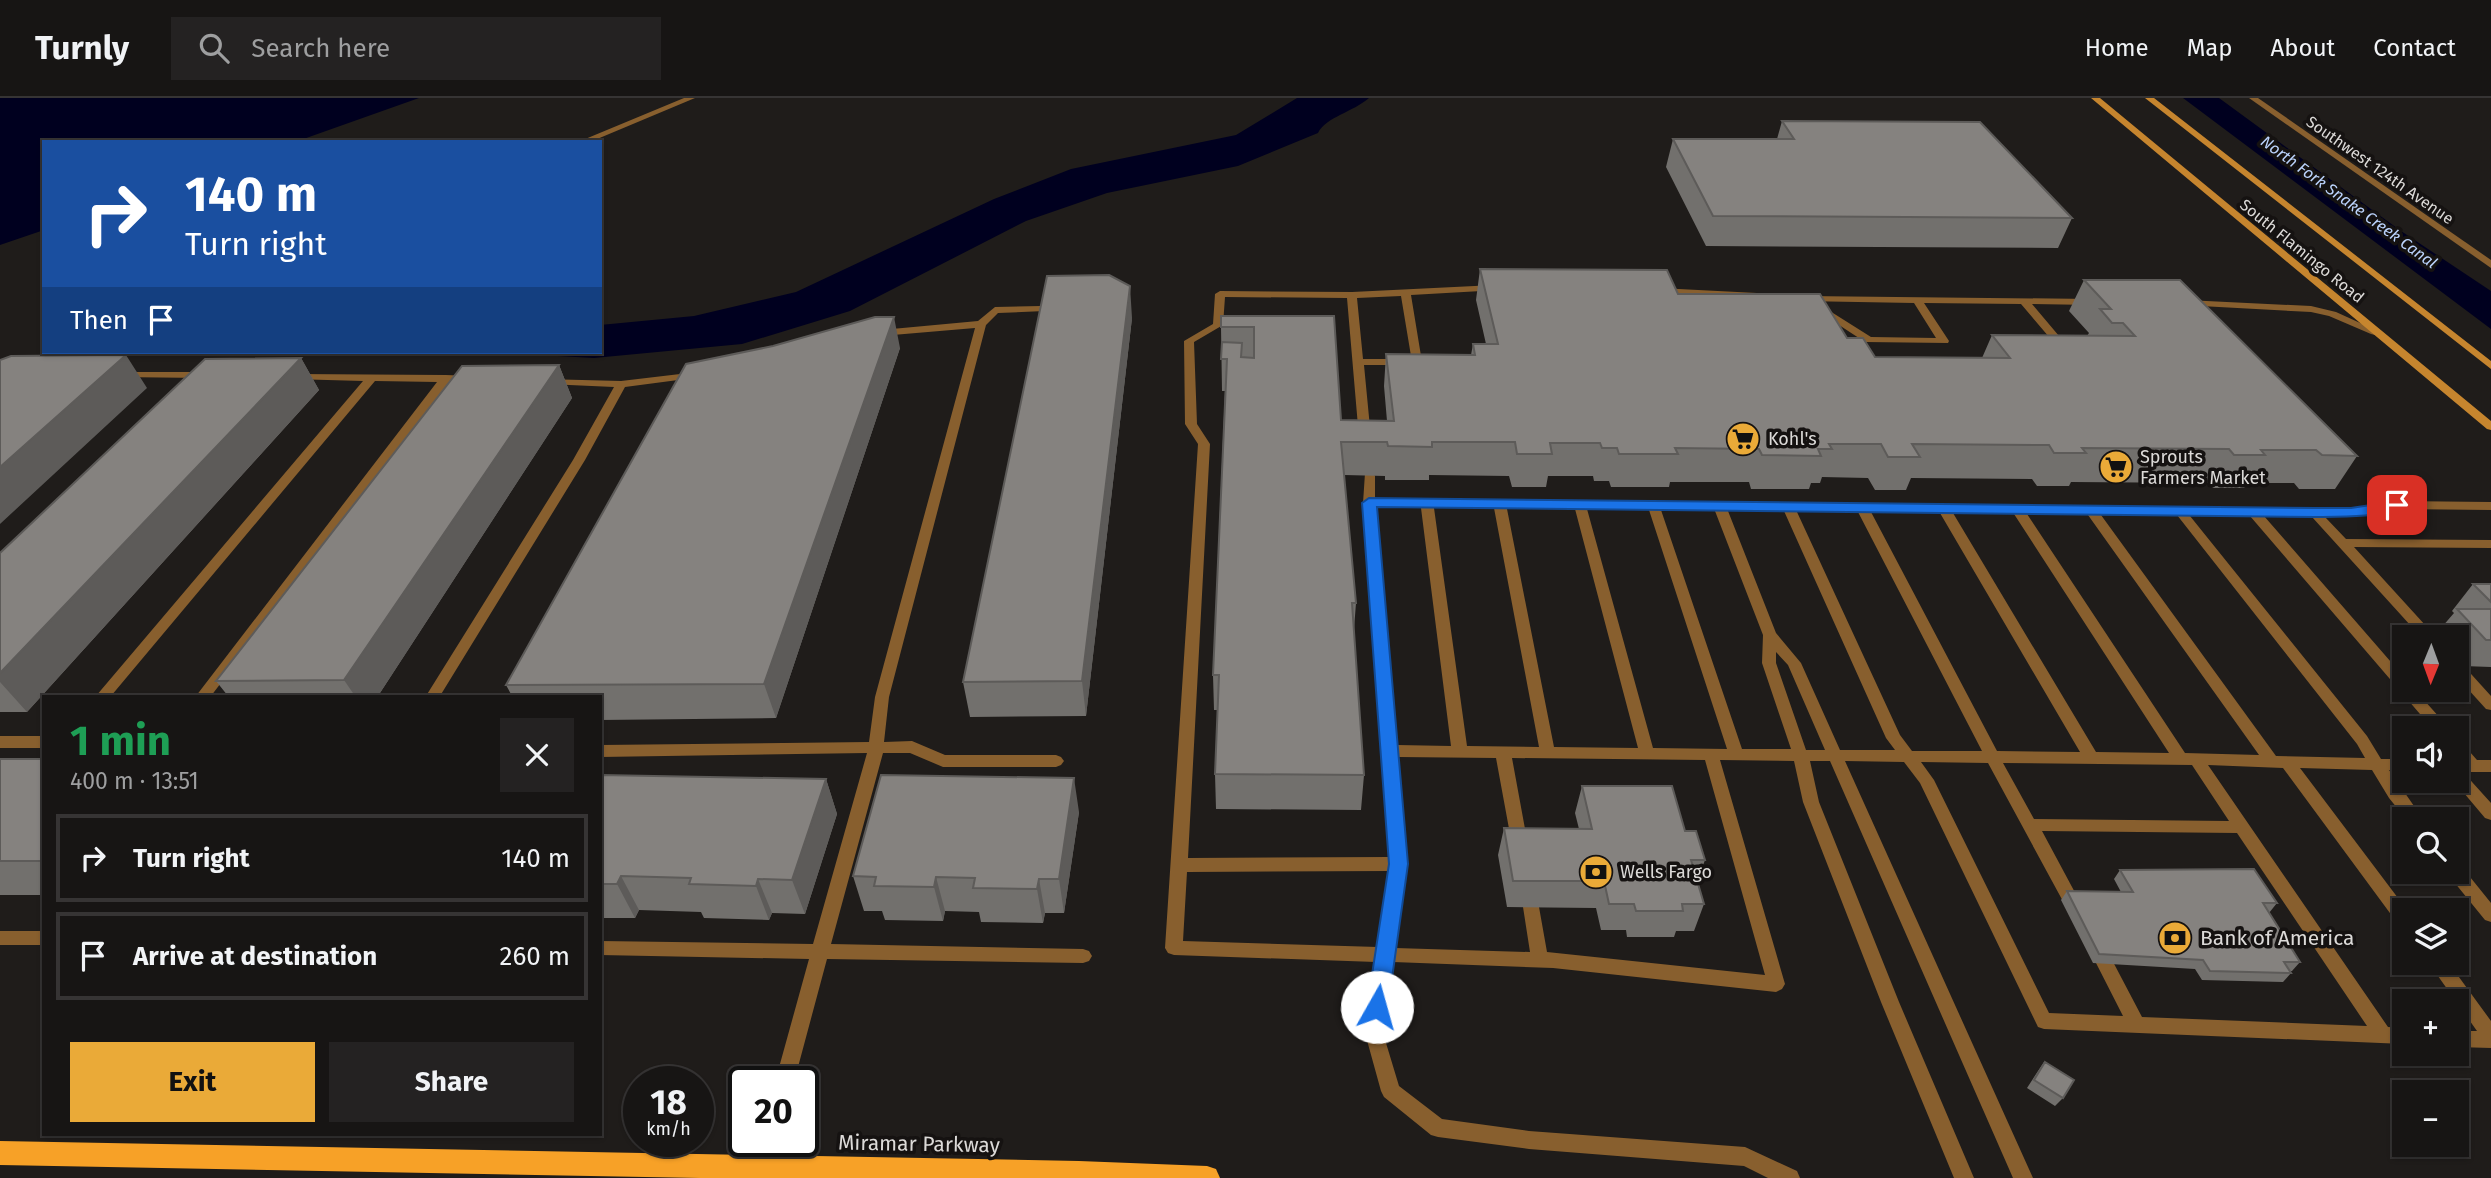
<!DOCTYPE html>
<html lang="en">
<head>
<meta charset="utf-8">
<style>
	body { margin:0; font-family:"Fira Sans",sans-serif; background:#242222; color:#f1f3f6; height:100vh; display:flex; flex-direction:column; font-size:26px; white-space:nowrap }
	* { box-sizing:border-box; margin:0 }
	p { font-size:23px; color:#9e9fa0 }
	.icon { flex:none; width:38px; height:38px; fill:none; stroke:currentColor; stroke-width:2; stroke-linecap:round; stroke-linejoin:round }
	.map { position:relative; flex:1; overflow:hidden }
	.sheet { position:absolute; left:42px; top:597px; width:560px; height:441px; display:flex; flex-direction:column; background:#171514; border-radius:0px; box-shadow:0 2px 5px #0004,0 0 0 2px #363434 }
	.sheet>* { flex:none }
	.guide { position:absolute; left:42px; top:42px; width:560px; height:214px; border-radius:0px; box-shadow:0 2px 5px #0004,0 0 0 2px #363434; background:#1a4fa0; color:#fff; overflow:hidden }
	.needle { width:46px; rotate:181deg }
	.controls { position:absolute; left:2392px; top:527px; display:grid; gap:14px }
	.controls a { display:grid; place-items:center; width:77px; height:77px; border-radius:0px; background:#171514; box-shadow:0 2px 5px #0004,0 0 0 2px #363434; font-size:35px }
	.speed { position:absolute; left:623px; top:968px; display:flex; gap:14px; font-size:35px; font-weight:700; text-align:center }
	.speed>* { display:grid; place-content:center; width:91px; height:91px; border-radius:50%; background:#171514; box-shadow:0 2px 5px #0004,0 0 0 2px #363434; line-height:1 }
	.speed small { font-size:18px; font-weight:400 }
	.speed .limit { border:4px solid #111; border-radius:10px; background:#fff; color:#111 }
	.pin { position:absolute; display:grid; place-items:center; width:60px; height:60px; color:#fff; margin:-30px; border-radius:14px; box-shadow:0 4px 10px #0006 }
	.me { position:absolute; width:77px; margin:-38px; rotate:7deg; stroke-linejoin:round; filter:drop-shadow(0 0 5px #0008) }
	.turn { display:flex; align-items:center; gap:24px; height:147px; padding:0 28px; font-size:32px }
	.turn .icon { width:91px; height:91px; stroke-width:2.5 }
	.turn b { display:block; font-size:49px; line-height:60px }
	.then { display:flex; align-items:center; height:66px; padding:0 28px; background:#0003; gap:14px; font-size:26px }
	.round { display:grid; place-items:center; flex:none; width:74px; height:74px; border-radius:0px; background:#242222 }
	.overview { display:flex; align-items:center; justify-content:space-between; height:119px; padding:0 28px }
	h1 { font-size:42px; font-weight:700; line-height:52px; color:#1e9e55 }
	.primary-button { display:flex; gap:14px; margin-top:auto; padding:14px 28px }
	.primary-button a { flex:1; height:80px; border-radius:0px; background:#eaaa38; color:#111; font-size:28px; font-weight:700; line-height:80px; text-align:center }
	.primary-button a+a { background:#242222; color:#f1f3f6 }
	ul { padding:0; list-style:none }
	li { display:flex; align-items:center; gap:21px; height:88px; margin:0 14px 10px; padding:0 14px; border:4px solid #363434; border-radius:0px }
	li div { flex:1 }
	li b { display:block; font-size:26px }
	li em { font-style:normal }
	header { display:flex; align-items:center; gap:42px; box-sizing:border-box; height:98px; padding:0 35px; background:#171514; border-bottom:2px solid #363434 }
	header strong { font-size:33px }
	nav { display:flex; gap:38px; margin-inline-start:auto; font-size:24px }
	.search { width:490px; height:63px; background:#242222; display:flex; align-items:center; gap:18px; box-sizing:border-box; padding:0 24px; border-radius:0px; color:#9e9fa0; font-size:26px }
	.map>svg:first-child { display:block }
</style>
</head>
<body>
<header>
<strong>Turnly</strong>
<div class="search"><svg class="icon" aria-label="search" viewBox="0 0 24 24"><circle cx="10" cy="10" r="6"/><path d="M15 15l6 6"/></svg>Search here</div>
<nav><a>Home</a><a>Map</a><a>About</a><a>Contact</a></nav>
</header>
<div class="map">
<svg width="2491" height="1080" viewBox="0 0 2491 1080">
	<rect width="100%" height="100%" fill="#1f1c1a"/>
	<path fill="#00001f" d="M0 0H419L295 44H44V132L0 147Z
		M1297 0H1369C1353 14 1326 19 1318 35L1238 68 1107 95 1026 123 850 213 742 246 594 260 486 254H600V227L694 218 796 194 994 101 1071 71 1236 37Z
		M2183 0H2219L2401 133 2491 193V231Z"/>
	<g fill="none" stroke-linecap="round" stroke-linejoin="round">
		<path fill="#885f2e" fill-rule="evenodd" d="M684 0H695L590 44H578Z
			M1495 187 1499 188V192L1411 197 1422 264 1417 267 1412 264 1401 198 1357 200 1363 261H1405L1410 264 1405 267H1364L1371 340 1365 344 1359 340 1347 200 1225 199 1223 227 1194 244 1197 326 1210 346 1188 760 1390 759 1363 405 1365 375H1373L1375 378V401L2315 411 2351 410 2397 403 2491 404V412L2397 411 2351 418 2325 419 2346 441 2491 442V450L2354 449 2436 539H2421L2312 419 2264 418 2404 579V592H2415L2449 630H2432L2250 418H2190L2367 638 2381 661H2404V673L2389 672 2423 721H2406L2389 700 2372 672 2300 670 2407 812H2404V828L2398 826 2283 670 2208 667 2388 929 2404 930V946L2044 931 2038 929 1920 685 1904 664 1845 663 2033 1080H2013L1830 663H1810L1819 704 1899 904 1974 1080H1954L1881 904 1803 704 1794 663 1720 662 1785 886 1782 891 1776 894 1553 870 1393 864 1383 935 1399 988 1442 1021 1529 1033 1745 1049 1797 1073 1800 1080H1768L1744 1068 1529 1051 1438 1039 1431 1037 1384 999 1381 993 1365 935 1376 864 1174 857 1168 855 1165 850 1198 346 1185 326 1184 243 1213 226 1215 196 1220 193 1352 194ZM1376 409 1421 410 1451 648 1397 647ZM1434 410H1494L1539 649 1467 648ZM1507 411H1575L1638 650 1554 649ZM1587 411 1649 412 1727 651 1653 650ZM1661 412 1715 413 1763 537 1762 565 1791 651H1742ZM1728 413H1784L1886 640 1895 652H1840L1801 565 1776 535ZM1797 414H1858L1982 653H1912L1900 637ZM1871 414 1940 415 2080 654 1997 653ZM1953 415 2014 416 2169 655 2096 654ZM2027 416 2088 417 2259 657 2185 655ZM2101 417H2177L2357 646 2365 660 2276 658ZM1776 554 1788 567 1825 652H1806L1776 565ZM1398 659 1496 660 1512 747 1514 752 1520 753 1526 752 1528 747 1512 660 1705 662 1765 877 1547 854 1539 809 1537 804 1531 802 1525 804 1523 809 1530 854 1395 850 1407 766ZM1921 664 1988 665 2065 807 2071 809 2077 807 2079 802 2042 733 2237 735 2367 928 2142 919 2111 860 2105 857 2099 860 2096 865 2123 918 2049 915 1934 682ZM2003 665 2192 667 2229 723 2034 721ZM1390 773 1378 849 1183 843 1187 774Z
			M1659 190 1757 195 1762 198 1757 201 1655 195V191Z
			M1805 198 2092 201 2097 204 2092 207 2032 206 2070 251 2065 254 2061 253 2021 206 1924 205 1949 243 1948 245 1865 244 1816 212 1817 210H1825L1871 239 1936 240 1914 205 1801 203 1800 201Z
			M2186 202 2311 208 2336 214 2380 234 2375 237 2371 236 2329 218 2311 214 2182 207 2181 205Z
			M1041 208 1046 211 1045 213 998 215 986 227 889 599 884 644 912 643 945 657H1056L1061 659 1064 663 1061 667 1056 669H943L910 655H883L831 846 1083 851 1089 853 1092 858 1089 863 1083 865 827 861 794 984H775L809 861 600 857V843L813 846 867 655 600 659V647L869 644 875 599 975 230 881 238 876 235 881 232 978 223 995 209Z
			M89 254H101L80 271H72V267Z
			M120 274H204L210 277 204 280 116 279V275Z
			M697 274 701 275V279L625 289 585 362 440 598H426L573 362 614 289 547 286 541 283 543 281 621 283Z
			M295 276 446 277 470 278 476 281 470 284H449L211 598H196L437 284 375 283 111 598H96L363 283 291 281V277Z
			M2457 565 2462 566 2491 598V612L2486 611 2457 579Z
			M0 638H44V650H0Z
			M2457 643 2462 645 2477 662H2491V674H2463L2491 705V722L2485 720 2453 682H2457V662H2459L2457 659Z
			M2457 768 2462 769 2491 805V824L2485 822 2450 779 2448 774H2457Z
			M0 833H44V847H0Z
			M2428 864H2448L2491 923V950L2457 949V933H2477Z
			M756 1043H776L765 1080H745Z"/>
		<path fill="#885f2e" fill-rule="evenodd" d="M2249 0H2258L2491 162V170Z"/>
		<path fill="#c6852e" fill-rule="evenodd" d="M2091 0H2100L2491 323V332L2487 331Z
			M2145 0H2154L2491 263V271Z"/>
		<path fill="#f7a127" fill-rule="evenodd" d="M0 1043 1079 1063 1207 1068 1216 1071 1220 1080H700L0 1067Z"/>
	</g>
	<path fill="#72706d" d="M1782 23 2072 120 2058 150 1706 148 1666 69 1673 41H1777Z
		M1480 171 1678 196 1847 240 1875 259 1982 260 1992 237 2087 238 2089 235 2069 213 2084 182 2357 358 2335 391H2299L2294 385H2248L2244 390H2213L2209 385 2071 384 2069 388H2037L2032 381 1911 380 1906 392H1875L1868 380 1822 379 1820 385H1811L1809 391H1751L1749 384H1670L1669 389H1611L1609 383H1594L1593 378H1548L1546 389H1512L1509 378 1429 377V382H1385V378L1344 377 1356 505 1354 531 1364 677 1361 712 1216 711 1215 676 1218 612H1214L1213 577 1225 293H1222L1221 229 1334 218 1341 322 1387 323 1384 288 1386 256 1471 257 1473 246H1486L1476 202Z
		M1132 220 1086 618 970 619 963 584Z
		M773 248 900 250 776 620 600 622V598H512L506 587Z
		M301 260 319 292 27 614H0V455Z
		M559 267 572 300 378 598H228L216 583Z
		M2473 486H2491V569L2463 568 2457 562V539H2437L2435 537 2454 515 2452 513Z
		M0 661H44V797H0Z
		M600 677 826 681 837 716 805 816 772 815 769 822 704 820 701 814 639 812 635 820H600Z
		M1582 688 1685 733 1705 762 1697 784 1704 806 1694 833H1676L1674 839H1627L1626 832H1601L1596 810 1507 809 1498 757 1504 730 1579 731 1575 715Z
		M1079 714 1064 815H1045L1043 825 981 824 979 814 945 813 943 823 885 822 882 813H864L853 778Z
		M2120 772 2277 805 2269 815 2300 864 2292 873H2290L2291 875 2283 884 2202 882 2195 871 2093 865 2061 802 2067 793 2121 794 2114 781Z
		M2044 964 2063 1000 2055 1008 2027 990 2038 973Z"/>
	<path fill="#5d5b59" d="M1130 188 1132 220 1086 618 1082 583Z
		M894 219 900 250 776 620 764 586Z
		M126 257 147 290 0 426V369Z
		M301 260 319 292 27 614 0 584V575Z
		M559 267 572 300 378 598H355L344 582Z
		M1074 680 1079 714 1064 815 1059 781Z
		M826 681 837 716 805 816 792 782Z
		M621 778 639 812 635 820 617 786Z
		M936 779 945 813 943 823 934 789Z
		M758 781 772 815 769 822 756 788Z
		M1039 781 1045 815 1043 825 1037 791Z"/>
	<path fill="#85827f" stroke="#5d5b59" stroke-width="2" d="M1782 23 1980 24 2072 120 1713 118 1673 41H1794Z
		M1480 171 1667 172 1678 196H1820L1847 240H1863L1875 259 2010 260 1992 237 2135 238 2123 225H2112L2100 211H2111L2084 182H2180L2357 358 2322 357 2316 352H2261L2265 357H2234L2229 351 2082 350 2086 355H2054L2049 347 1912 346 1920 359H1888L1881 346H1829L1832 351H1818L1821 358 1762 357 1759 351 1675 350 1678 356H1619L1617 350H1602L1600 345H1550L1552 356H1517L1515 344H1432V349L1388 348 1387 344H1341L1356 505H1352L1364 677 1215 676 1219 577H1213L1227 261H1221L1222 244 1242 245 1241 259 1254 260V229H1221V218H1334L1341 322 1394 323 1386 256 1475 257 1473 246H1498Z
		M1109 177 1130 188 1082 583 963 584 1047 178Z
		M875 219H894L764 586 506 587 686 266 773 248Z
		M126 257 0 369V262L11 258Z
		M301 260 0 575V455L205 261Z
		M559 267 344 582 216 583 462 268Z
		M2473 486H2491V504Z
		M2457 511H2491V542H2486Z
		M0 661H44V763H0Z
		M600 677 826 681 792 782 758 781 756 788 689 786 691 780 621 778 617 786H600Z
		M881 677 1074 680 1059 781H1039L1037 791 973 790 975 780 936 779 934 789 874 788 876 779 853 778Z
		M1582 688H1672L1685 733H1696L1705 762H1691L1704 806H1682L1683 813H1636L1634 806H1609L1604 783H1513L1504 730 1592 731Z
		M2254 771 2277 805H2263L2300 864H2284L2291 875 2210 873 2203 862 2099 856 2067 793 2133 794 2120 772Z
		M2045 964 2074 982 2063 1000 2034 982Z"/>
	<path fill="#1a73e8" stroke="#114b97" stroke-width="2" d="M1369 400 2315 410H2351L2397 403 2404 407C2389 420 2336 419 2315 419L1377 409 1408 766 1388 909 1385 915 1377 918 1370 915 1367 909 1389 766 1362 405Z"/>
	<defs>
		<symbol id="supermarket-disc" viewBox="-11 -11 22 22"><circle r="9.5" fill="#eaaa38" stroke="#151211"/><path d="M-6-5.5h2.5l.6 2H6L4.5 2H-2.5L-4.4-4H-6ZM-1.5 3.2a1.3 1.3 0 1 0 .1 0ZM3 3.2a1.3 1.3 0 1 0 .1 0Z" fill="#111"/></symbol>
		<symbol id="bank-disc" viewBox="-11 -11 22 22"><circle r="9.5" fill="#eaaa38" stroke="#151211"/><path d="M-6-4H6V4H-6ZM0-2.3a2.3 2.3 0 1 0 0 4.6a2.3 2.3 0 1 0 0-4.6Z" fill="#111"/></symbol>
	</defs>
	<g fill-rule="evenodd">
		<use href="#supermarket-disc" x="1724" y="322" width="38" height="38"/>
		<use href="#supermarket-disc" x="2097" y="350" width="38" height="38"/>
		<use href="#bank-disc" x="1577" y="755" width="38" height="38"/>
		<use href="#bank-disc" x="2156" y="821" width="38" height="38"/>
	</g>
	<g text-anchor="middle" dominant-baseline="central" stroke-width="7" stroke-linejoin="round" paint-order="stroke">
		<g font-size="16" fill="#dcdad8" stroke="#151211">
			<text transform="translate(2380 72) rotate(35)">Southwest 124th Avenue</text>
			<text transform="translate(2302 153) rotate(39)">South Flamingo Road</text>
		</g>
		<g font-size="16" font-style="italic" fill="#bbd3fc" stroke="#151211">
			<text transform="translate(2349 104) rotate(36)">North Fork Snake Creek Canal</text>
		</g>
		<g font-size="18" fill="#dcdad8" stroke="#151211" text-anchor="start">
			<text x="1768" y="341">Kohl's</text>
			<text x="2140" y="359">Sprouts<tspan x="2140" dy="21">Farmers Market</tspan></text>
			<text x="1620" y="774">Wells Fargo</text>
		</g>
		<g font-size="21" fill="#dcdad8" stroke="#151211" text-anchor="start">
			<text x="2200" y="840">Bank of America</text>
		</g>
		<g font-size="21" fill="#dcdad8" stroke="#151211">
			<text transform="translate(919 1046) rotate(1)">Miramar Parkway</text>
		</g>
	</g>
</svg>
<div class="controls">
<a><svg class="needle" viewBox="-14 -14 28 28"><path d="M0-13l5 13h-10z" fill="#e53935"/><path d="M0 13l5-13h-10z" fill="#9e9fa0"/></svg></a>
<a><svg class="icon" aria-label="sound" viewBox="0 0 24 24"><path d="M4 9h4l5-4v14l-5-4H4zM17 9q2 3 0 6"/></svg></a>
<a><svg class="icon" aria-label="search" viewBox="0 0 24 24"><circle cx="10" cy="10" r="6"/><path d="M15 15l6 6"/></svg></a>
<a><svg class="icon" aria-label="layers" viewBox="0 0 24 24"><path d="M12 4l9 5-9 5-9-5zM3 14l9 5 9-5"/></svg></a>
<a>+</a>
<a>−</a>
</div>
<div class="speed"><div>18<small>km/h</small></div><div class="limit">20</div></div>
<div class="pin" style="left:2397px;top:407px;background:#d93025"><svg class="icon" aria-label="arrive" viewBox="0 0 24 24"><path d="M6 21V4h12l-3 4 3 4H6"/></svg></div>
<svg class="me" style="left:1377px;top:909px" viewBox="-20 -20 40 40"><circle r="19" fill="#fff"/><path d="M0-13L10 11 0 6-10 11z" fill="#1a73e8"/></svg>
<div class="guide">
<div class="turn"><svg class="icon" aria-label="right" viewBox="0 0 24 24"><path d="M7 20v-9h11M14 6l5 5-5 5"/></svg><div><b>140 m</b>Turn right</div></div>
<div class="then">Then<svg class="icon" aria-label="arrive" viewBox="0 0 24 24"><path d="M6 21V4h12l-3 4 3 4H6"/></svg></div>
</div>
<section class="sheet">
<div class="overview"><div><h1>1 min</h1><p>400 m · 13:51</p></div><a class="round"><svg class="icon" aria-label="close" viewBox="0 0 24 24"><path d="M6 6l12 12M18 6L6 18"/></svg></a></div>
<ul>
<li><svg class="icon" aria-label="right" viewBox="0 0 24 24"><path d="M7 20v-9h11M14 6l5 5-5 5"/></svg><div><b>Turn right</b></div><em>140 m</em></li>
<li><svg class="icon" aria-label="arrive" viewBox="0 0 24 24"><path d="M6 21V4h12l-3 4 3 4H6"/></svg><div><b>Arrive at destination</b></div><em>260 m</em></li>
</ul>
<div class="primary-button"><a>Exit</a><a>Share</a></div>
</section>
</div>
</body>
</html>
